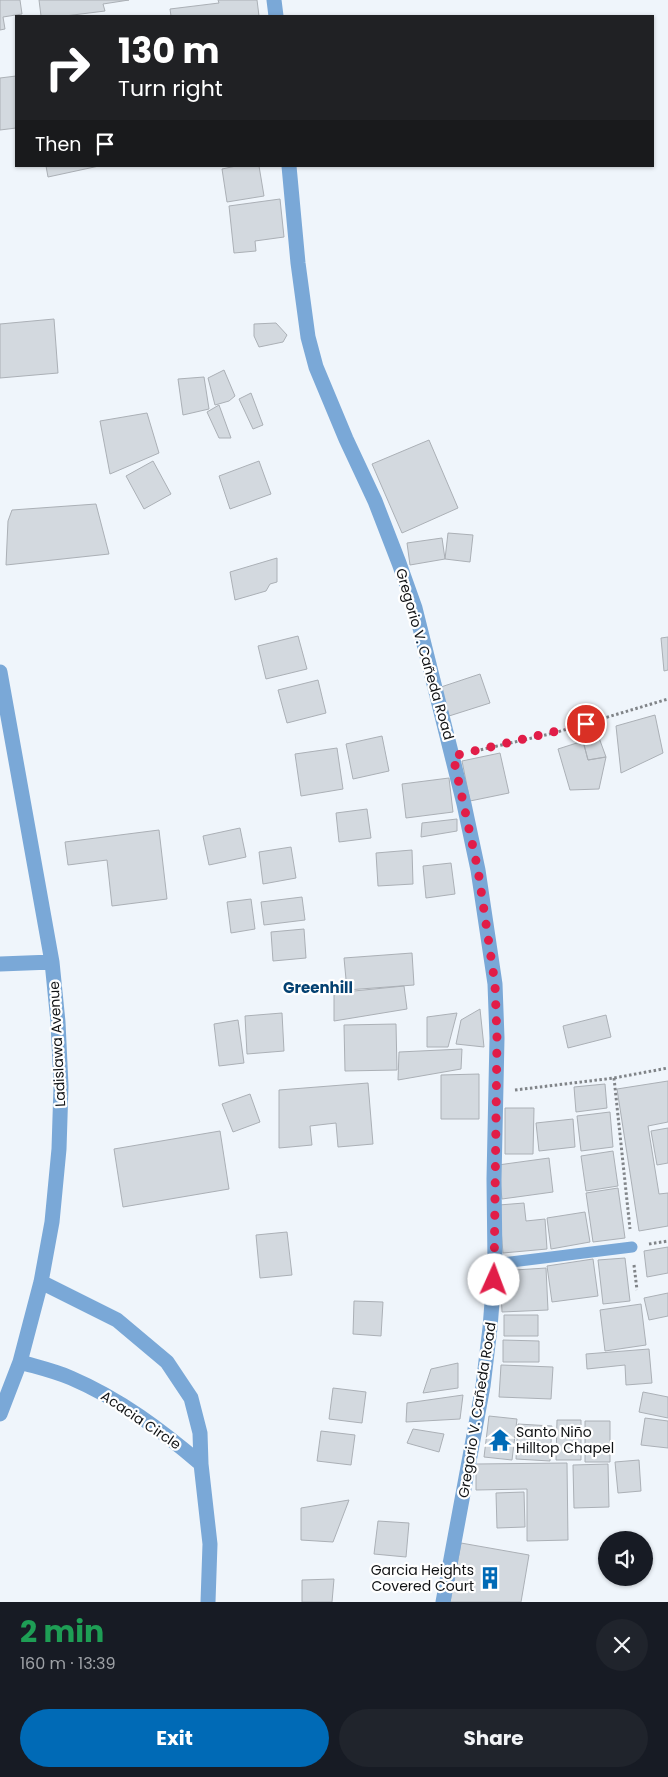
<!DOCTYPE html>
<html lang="en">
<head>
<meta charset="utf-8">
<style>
	body { margin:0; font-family:Poppins,sans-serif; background:#20242c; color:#f1f3f6; height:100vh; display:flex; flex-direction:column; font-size:19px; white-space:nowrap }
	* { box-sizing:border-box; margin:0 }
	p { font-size:16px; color:#9ea1a6 }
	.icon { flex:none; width:28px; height:28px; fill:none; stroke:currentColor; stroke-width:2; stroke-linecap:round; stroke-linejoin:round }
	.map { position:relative; height:1602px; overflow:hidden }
	.panel { display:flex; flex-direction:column; background:#171b24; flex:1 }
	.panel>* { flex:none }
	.guide { position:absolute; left:15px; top:15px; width:639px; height:152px; border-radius:0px; box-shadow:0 1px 4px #0004; background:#202124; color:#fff; overflow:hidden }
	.controls { position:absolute; left:598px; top:1531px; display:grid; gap:10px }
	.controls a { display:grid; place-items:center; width:55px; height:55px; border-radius:50%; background:#171b24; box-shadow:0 1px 4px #0004; font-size:25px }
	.pin { position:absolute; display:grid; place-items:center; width:42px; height:42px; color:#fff; margin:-21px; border:2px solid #fff; border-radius:50%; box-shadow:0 1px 5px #0007 }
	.me { position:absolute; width:55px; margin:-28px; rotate:2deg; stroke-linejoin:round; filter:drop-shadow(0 0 4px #0008) }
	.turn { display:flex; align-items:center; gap:18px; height:105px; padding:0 20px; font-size:22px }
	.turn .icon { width:65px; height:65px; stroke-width:2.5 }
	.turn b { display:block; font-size:35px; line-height:42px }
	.then { display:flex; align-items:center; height:48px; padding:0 20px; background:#0003; gap:10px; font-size:19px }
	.round { display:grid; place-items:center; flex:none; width:52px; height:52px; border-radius:26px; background:#20242c }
	.head { display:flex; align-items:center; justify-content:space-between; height:85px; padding:0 20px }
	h1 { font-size:30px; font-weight:700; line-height:38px; color:#1e9e55 }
	.button { display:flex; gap:10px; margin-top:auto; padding:10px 20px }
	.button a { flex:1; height:58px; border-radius:30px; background:#006ab6; color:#fff; font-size:20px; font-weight:700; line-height:58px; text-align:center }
	.button a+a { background:#20242c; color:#f1f3f6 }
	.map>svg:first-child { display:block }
</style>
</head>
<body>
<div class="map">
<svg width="668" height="1602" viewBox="0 0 668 1602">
	<rect width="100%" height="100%" fill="#eff5fb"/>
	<path fill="#d3d9df" stroke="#abb0b6" d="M0 0H20L22 14 3 17 5 29 0 30Z
		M39 0H129L103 4 105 11 65 16H41Z
		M218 0H257L259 16H171L170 9 219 3Z
		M16 76V128L0 130V78Z
		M46 166H99L48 177Z
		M236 166H259L264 196 227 202 222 169Z
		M280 199 284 237 255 241 256 251 234 253 229 206Z
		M54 319 58 373 0 378V324Z
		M276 323 287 335 283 342 259 347 254 336V324Z
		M224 370 235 396 229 401 215 405 208 378Z
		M204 377 209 409 183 415 178 379Z
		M251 393 263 425 253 429 239 399Z
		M219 405 231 438H219L207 412Z
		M147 413 159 453 110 474 100 421Z
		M429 440 458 508 402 533 372 464Z
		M153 461 171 494 144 509 126 476Z
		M259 461 271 494 230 509 219 476Z
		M96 504 109 554 6 565 8 521 12 510Z
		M448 533 473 535 470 562 445 559Z
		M442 538 445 559 410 565 407 543Z
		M277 558V582L270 584 266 591 235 600 230 572Z
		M298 636 307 669 266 679 258 646Z
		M668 637V670L664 671 661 638Z
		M480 674 490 703 449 716 441 687Z
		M318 680 326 713 287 723 278 690Z
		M655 715 663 753 621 773 616 726Z
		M598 735 606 757 588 760 583 741Z
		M382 736 389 771 353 779 346 744Z
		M583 741 588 760 606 757 599 789 570 790 558 749Z
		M337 748 343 789 301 796 295 754Z
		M500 753 509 793 470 801 462 761Z
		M449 778 453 812 406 818 402 784Z
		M367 809 371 838 339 842 336 813Z
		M457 819V831L421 837 422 823Z
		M240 828 246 857 209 865 203 836Z
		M159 830 167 899 112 906 107 860 68 865 65 842Z
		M291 847 296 878 263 884 259 852Z
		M412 850 413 884 378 886 376 853Z
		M451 863 455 894 426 898 423 866Z
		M302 897 305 920 264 925 261 902Z
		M251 899 255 929 231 933 227 902Z
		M304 929 306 958 273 961 271 932Z
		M412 953 414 985 347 990 344 958Z
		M404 986 407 1009 334 1021V993Z
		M480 1009 484 1047 456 1044 461 1020Z
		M282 1013 284 1051 247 1054 245 1016Z
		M457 1013 448 1047H427V1017Z
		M606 1015 611 1037 568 1048 563 1026Z
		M238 1020 244 1063 219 1066 214 1024Z
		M396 1024 397 1070 345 1071 344 1025Z
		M462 1049 461 1069 398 1080 399 1052Z
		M479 1074V1119H441V1075Z
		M668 1081V1122L648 1126 659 1194 668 1193V1226L639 1231 617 1089Z
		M368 1083 373 1144 338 1147 336 1123 310 1126 312 1145 279 1148V1090Z
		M605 1084 607 1108 576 1112 574 1087Z
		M250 1094 260 1122 233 1132 222 1104Z
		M505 1108H534L533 1154H505Z
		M610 1112 613 1147 581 1151 577 1116Z
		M573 1119 575 1147 539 1151 536 1123Z
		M668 1128V1163L657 1165 651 1131Z
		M220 1131 229 1189 123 1207 114 1149Z
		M613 1151 618 1186 586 1191 581 1156Z
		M549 1158 553 1192 502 1199 498 1165Z
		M618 1188 625 1238 593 1242 586 1193Z
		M524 1203 526 1221 545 1219 547 1249 503 1253 499 1205Z
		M585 1212 590 1242 551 1249 547 1218Z
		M287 1232 292 1275 260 1278 256 1235Z
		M668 1247V1273L647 1277 644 1251Z
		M625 1258 630 1301 603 1304 598 1260Z
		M593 1259 598 1296 552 1302 547 1266Z
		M546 1268 548 1310 502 1312 500 1271Z
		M668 1293V1316L649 1320 644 1298Z
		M354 1301 383 1302 381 1336 353 1334Z
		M641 1304 646 1345 605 1351 600 1310Z
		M504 1315H538V1336H504Z
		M503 1340 539 1341V1362H503Z
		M649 1349 652 1383 626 1385 625 1365 587 1369 586 1354Z
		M458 1363V1388L423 1393 431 1369Z
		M501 1365 553 1367 551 1399 499 1397Z
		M333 1388 366 1392 362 1423 329 1419Z
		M643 1392 668 1397V1418L639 1412Z
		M463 1395 460 1419 406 1422 407 1403Z
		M489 1416 517 1419 512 1460 484 1457Z
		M645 1418 668 1421V1448L641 1445Z
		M557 1420H581V1460H556Z
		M585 1421H610V1462H585Z
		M518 1424 552 1426 550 1461 516 1459Z
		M413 1429 444 1434 439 1452 407 1443Z
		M321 1431 355 1435 351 1465 317 1461Z
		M639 1460 641 1491 618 1493 615 1462Z
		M567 1463 568 1540 527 1541V1489L476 1490V1464Z
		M608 1464 609 1507 574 1508 573 1465Z
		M524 1492 525 1527 497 1528 496 1493Z
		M349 1500 333 1542 301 1540V1508Z
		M378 1521 409 1523 406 1557 374 1554Z
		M461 1543 529 1555 521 1602H450Z
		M334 1579 332 1602H302V1580Z"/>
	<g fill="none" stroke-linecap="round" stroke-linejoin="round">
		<path stroke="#808488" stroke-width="3" stroke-dasharray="2.5 2.5" stroke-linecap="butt" d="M471 752 554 733 668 699
			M614 1078 630 1229
			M515 1090 614 1078 668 1068
			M649 1244 668 1241
			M634 1265 637 1290"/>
		<path stroke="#7aa8d7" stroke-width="11" d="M495 1264 632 1247"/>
		<path stroke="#7aa8d7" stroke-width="15" d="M274 0 276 16
			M289 166 298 263 308 337 316 367 346 439 375 501 399 563 415 608 464 804 478 870 495 984 497 1038 494 1179 495 1264 490 1328 483 1386 443 1602
			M0 672 52 962 58 1022 61 1086 59 1149 52 1222 41 1282 20 1362 0 1414
			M0 964 52 962
			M41 1282 117 1320 167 1362 191 1398 200 1433 201 1464 210 1544 208 1602
			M20 1362C37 1367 55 1371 71 1378 120 1399 161 1430 201 1464"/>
	</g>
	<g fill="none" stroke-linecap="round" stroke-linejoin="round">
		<path stroke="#e11d48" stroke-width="9" stroke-dasharray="0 16.2" d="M494 1280 497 1038 495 984 478 870 453 756 586 724"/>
	</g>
	<defs>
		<symbol id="temple-bare" viewBox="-9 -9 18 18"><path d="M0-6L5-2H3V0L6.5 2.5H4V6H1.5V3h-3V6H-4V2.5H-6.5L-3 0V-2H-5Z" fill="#006ab6" stroke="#fff" stroke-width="2.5" paint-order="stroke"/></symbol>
		<symbol id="building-bare" viewBox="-9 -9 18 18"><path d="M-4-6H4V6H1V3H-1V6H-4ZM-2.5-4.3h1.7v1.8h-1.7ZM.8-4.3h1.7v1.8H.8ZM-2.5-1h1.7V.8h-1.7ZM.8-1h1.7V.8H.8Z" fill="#006ab6" stroke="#fff" stroke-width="2.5" paint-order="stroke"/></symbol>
	</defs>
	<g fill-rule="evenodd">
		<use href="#temple-bare" x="484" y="1424" width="32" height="32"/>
		<use href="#building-bare" x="474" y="1562" width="32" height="32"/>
	</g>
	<g text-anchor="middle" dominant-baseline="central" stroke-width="4.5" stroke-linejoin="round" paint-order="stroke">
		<g font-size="14" fill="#111315" stroke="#fff">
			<text transform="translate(425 654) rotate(74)">Gregorio V. Cañeda Road</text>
			<text transform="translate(57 1044) rotate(-93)">Ladislawa Avenue</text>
			<text transform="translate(477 1410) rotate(-81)">Gregorio V. Cañeda Road</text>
			<text transform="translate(141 1420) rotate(34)">Acacia Circle</text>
		</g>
		<g font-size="14" fill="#111315" stroke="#fff" text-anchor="start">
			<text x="516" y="1432">Santo Niño<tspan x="516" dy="16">Hilltop Chapel</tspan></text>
			<text x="474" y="1570" text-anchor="end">Garcia Heights<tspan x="474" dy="16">Covered Court</tspan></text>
		</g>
		<g font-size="15" font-weight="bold" fill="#044171" stroke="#fff">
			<text x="318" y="987">Greenhill</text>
		</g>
	</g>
</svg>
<div class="controls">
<a><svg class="icon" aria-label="sound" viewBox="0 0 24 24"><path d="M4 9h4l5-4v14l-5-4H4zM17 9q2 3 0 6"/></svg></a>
</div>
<div class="pin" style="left:586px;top:724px;background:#d93025"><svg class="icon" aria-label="arrive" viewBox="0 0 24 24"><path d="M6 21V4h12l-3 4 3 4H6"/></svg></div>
<svg class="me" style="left:494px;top:1280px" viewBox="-20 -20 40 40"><circle r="19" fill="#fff"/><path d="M0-13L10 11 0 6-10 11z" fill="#e11d48"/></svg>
<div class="guide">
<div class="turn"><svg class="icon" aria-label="right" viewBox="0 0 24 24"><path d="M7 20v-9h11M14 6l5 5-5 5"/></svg><div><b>130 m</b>Turn right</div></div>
<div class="then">Then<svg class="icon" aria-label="arrive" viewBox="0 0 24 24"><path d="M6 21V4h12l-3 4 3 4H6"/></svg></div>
</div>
</div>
<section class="panel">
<div class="head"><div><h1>2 min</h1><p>160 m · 13:39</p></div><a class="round"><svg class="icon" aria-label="close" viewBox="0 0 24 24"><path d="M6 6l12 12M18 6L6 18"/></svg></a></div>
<div class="button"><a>Exit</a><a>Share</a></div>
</section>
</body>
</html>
